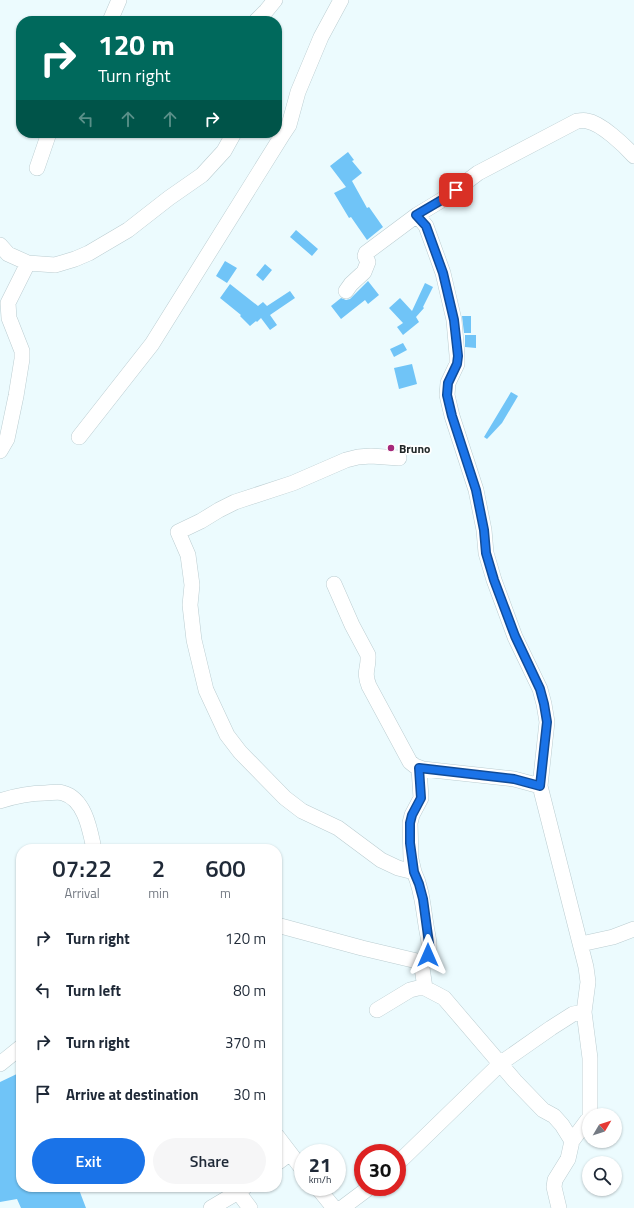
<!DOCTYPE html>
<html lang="en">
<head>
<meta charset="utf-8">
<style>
	body { margin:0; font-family:"Titillium Web",sans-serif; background:#f6f6f7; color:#1f2937; height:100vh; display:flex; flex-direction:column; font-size:15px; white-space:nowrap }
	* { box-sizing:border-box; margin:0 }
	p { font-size:13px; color:#747a83 }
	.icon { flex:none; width:22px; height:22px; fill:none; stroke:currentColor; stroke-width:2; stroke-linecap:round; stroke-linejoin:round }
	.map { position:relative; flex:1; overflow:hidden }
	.side { position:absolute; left:16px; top:844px; width:266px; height:348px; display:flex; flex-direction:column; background:#fff; border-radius:16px; box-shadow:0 1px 3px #0004 }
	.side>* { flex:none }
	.top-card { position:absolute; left:16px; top:16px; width:266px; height:122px; border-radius:16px; box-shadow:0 1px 3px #0004; background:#00695c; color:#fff; overflow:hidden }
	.needle { width:26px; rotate:51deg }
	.fabs { position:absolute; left:582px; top:1108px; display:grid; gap:8px }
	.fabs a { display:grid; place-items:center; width:40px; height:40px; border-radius:50%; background:#fff; box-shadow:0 1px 3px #0004; font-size:20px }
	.speed { position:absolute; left:294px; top:1144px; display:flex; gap:8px; font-size:20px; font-weight:700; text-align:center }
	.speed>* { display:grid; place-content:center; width:52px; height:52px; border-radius:50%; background:#fff; box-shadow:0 1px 3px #0004; line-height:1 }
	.speed small { font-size:10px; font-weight:400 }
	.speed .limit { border:6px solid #d22; background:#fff; color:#111 }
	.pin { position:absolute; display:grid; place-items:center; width:34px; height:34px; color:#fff; margin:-17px; border-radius:8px; box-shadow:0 2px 6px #0006 }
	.me { position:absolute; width:44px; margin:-22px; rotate:0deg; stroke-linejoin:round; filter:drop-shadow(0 0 3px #0008) }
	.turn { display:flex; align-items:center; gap:14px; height:84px; padding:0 16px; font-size:18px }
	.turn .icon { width:52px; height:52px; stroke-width:2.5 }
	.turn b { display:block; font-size:28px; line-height:34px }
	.lanes { display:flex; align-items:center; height:38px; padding:0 16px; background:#0003; justify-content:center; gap:20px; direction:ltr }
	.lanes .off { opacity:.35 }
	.eta { display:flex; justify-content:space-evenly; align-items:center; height:68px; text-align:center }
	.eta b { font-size:24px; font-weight:600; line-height:28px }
	.primary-button { display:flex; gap:8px; margin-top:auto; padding:8px 16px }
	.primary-button a { flex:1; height:46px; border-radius:24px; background:#1a73e8; color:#fff; font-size:16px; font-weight:600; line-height:46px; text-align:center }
	.primary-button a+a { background:#f6f6f7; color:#1f2937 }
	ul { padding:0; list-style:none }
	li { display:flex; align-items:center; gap:12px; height:52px; padding:0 16px }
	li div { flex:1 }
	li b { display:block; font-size:15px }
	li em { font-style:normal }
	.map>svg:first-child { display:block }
</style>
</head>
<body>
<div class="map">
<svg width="634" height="1208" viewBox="0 0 634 1208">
	<rect width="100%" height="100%" fill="#ecfbfe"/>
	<path fill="#70c4f7" d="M348 152 354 160 352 161 362 173 352 181 367 208 369 207 383 227 367 240 351 217 349 218 334 193 346 187 330 166Z
		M296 230 318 249 312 256 290 237Z
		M225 261 237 268 227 283 216 276Z
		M265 264 272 270 263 281 256 275Z
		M368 281 379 295 368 304 365 300 341 319 331 306 341 298 346 300 350 299Z
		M425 283 433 287 423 307 424 308 416 317 419 322 403 335 397 327 403 323 389 308 400 298 412 311Z
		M230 284 258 306 263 302 267 306 290 291 295 298 270 315 277 325 270 330 261 318 257 322 256 321 250 326 240 316 241 315 220 298Z
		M462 316H471V333H464Z
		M465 335H476V348L465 347Z
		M403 343 407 350 394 357 390 349Z
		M412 364 417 384 399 389 394 368Z
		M511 392 518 396 502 423 487 439 484 437Z
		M21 1072V1187H78L86 1208H21L17 1199 0 1202V1082Z"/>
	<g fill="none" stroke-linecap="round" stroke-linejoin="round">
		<defs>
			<path id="minor" d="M110 21 119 0
				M256 21 266 11 275 0
				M37 168 49 133
				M417 215 426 226 443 273 454 320 457 355V364L448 383 447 395 452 416 476 490 484 530 486 553 494 580 515 637 540 689 544 704 547 722 540 786 586 967 588 982 584 1012 590 1058V1115
				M0 245 8 254 28 263 8 303 9 318 22 351V359L16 396 7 439 0 451
				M28 263 55 265 75 259 89 253 128 230 169 198 202 175 224 151 234 133
				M346 291 351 284 364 272 368 262 365 256 366 253 417 215 445 198 478 173 577 121C580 121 584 120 587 121 601 123 624 145 634 156
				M79 437 152 344 283 134 289 125 298 92 321 37 341 0
				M334 584 352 625 368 655C369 669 363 671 369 686L410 762 415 766 423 769 514 779 540 786
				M0 801C15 796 29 793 45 793 51 793 58 791 63 793 85 799 90 830 94 849
				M414 872 411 859 410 823 412 815 421 798 419 768
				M277 925 362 948 417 961C423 962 429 957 429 950 430 942 427 933 426 925 423 907 422 889 414 872L398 868 381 860 338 828 302 811 285 798 240 752 227 735 206 690 194 640 190 605 192 585 188 555 178 532 201 521 219 510 235 502 293 483 346 460 358 457 371 456 399 458
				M581 944 613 937 634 929
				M421 961 425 988
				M377 1010 410 990 418 988H425L444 998 515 1081 543 1110 554 1116 562 1125 572 1141 568 1159 555 1180 554 1187 559 1208
				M0 1064 21 1047
				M277 1136 303 1170
				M572 1141 589 1118
				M277 1163 289 1154
				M397 1164 501 1063 551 1028 573 1014 584 1012
				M245 1187 238 1192 250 1208
				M317 1187 334 1208
				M211 1208 238 1192 235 1187
				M342 1208 370 1187"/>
		</defs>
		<use href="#minor" stroke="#bbcdd1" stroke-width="16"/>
		<use href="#minor" stroke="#fff" stroke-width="15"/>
	</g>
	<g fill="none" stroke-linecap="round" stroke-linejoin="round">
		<defs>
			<path id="route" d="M428 955 430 951 423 899 419 884 414 872 410 843V823L412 815 421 798 419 768 514 779 540 786 547 722 544 704 540 689 515 636 494 580 486 553 484 530 476 490 452 416 447 395 448 383 457 364 458 356 454 320 443 273 426 226 416 215 445 198 456 190"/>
		</defs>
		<use href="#route" stroke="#114b97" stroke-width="10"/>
		<use href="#route" stroke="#1a73e8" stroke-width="7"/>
	</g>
	<circle fill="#a5287a" stroke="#fff" stroke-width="1.5" cx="391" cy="448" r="4"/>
	<g text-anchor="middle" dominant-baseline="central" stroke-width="3.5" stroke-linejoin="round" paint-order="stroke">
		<g font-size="12" font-weight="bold" fill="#212829" stroke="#fff" text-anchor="start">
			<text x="399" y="448">Bruno</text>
		</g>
	</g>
</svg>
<div class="fabs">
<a><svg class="needle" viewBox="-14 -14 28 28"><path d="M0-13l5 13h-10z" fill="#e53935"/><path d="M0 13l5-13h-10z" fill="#747a83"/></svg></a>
<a><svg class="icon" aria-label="search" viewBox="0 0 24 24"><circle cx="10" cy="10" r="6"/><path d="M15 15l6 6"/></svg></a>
</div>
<div class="speed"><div>21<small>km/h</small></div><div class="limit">30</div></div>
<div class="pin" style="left:456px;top:190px;background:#d93025"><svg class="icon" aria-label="arrive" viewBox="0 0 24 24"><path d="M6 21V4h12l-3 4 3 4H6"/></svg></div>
<svg class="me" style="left:428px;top:955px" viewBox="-20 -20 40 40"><path d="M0-17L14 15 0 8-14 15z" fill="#1a73e8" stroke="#fff" stroke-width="4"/></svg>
<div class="top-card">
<div class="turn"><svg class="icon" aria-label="right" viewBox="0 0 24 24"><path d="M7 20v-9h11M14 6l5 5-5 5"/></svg><div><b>120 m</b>Turn right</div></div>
<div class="lanes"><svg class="icon off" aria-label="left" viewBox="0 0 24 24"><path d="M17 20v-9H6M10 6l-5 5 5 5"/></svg><svg class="icon off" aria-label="ahead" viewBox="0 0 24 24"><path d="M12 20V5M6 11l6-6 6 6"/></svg><svg class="icon off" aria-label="ahead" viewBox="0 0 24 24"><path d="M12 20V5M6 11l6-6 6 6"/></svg><svg class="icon" aria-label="right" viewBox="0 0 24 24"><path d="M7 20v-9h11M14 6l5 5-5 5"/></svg></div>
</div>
<section class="side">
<div class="eta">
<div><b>07:22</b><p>Arrival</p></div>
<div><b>2</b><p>min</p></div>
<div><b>600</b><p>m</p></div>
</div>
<ul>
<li><svg class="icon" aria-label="right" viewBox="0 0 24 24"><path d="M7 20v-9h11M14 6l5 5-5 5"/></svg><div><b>Turn right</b></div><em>120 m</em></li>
<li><svg class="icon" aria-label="left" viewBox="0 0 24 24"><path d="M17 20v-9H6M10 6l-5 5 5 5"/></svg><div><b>Turn left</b></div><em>80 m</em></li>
<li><svg class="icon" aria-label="right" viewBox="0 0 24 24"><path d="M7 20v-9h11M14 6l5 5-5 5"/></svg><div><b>Turn right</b></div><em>370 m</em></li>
<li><svg class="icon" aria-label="arrive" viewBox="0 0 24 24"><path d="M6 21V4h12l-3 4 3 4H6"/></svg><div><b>Arrive at destination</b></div><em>30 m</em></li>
</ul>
<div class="primary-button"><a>Exit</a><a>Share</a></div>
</section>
</div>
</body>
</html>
